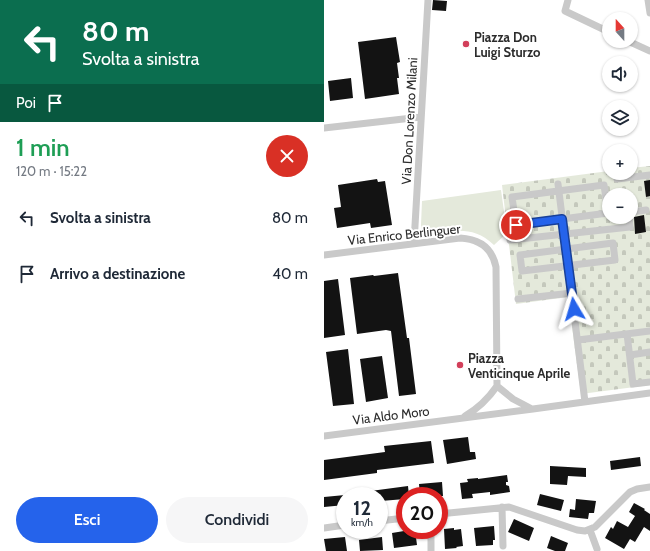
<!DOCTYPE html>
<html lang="it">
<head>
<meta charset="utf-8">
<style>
	body { margin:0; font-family:Cabin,sans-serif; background:#f6f6f7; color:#1f2937; height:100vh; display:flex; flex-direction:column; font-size:15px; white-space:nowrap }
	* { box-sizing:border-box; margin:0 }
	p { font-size:13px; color:#747a83 }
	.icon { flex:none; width:22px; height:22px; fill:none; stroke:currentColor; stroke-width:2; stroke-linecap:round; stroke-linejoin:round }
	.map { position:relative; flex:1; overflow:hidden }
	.drawer { display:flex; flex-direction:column; background:#fff; width:324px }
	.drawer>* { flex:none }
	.banner { background:#0b6e4f; color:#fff; overflow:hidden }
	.needle { width:26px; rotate:339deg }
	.tools { position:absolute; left:278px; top:12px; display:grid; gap:8px }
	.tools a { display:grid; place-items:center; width:36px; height:36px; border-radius:50%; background:#fff; box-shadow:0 1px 3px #0004; font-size:20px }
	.speed { position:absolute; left:12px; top:487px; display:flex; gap:8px; font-size:20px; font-weight:700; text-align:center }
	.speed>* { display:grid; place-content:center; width:52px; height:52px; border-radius:50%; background:#fff; box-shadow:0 1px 3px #0004; line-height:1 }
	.speed small { font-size:10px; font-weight:400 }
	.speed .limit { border:6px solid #d22; background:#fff; color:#111 }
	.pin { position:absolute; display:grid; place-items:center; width:34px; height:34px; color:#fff; margin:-17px; border:2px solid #fff; border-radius:50%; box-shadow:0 1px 4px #0007 }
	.me { position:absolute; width:44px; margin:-22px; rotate:353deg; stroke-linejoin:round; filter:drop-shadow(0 0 3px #0008) }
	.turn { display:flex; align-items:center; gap:14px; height:84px; padding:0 16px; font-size:18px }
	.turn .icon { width:52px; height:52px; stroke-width:2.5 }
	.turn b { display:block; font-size:28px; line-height:34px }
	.then { display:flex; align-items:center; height:38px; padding:0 16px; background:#0003; gap:8px; font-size:15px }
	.round { display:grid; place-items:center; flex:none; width:42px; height:42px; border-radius:21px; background:#f6f6f7 }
	.headline { display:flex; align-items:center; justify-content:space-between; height:68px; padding:0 16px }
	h1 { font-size:24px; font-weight:600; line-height:30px; color:#1e9e55 }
	.button { display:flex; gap:8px; margin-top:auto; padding:8px 16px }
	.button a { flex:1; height:46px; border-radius:24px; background:#2563eb; color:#fff; font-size:16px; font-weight:600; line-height:46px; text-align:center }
	.button a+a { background:#f6f6f7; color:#1f2937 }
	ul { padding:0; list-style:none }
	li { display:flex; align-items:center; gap:12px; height:56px; padding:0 16px }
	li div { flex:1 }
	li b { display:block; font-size:15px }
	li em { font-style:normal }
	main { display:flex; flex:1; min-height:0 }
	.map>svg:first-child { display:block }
</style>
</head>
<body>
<main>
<section class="drawer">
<div class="banner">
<div class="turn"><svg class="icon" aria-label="left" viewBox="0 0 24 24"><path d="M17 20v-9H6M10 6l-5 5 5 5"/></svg><div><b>80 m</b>Svolta a sinistra</div></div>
<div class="then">Poi<svg class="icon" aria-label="arrive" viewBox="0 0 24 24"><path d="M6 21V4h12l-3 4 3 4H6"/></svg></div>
</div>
<div class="headline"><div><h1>1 min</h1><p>120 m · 15:22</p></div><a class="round" style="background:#d93025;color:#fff"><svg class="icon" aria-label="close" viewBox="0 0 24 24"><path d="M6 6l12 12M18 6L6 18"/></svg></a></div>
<ul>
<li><svg class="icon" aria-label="left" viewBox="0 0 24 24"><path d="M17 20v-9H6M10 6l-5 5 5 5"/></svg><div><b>Svolta a sinistra</b></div><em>80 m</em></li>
<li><svg class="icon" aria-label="arrive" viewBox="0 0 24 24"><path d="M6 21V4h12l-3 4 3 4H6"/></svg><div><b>Arrivo a destinazione</b></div><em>40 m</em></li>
</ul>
<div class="button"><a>Esci</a><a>Condividi</a></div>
</section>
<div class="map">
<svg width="326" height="551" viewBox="0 0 326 551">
	<defs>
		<pattern id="cemetery-stones" width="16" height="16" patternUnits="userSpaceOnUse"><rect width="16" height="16" fill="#e4e9db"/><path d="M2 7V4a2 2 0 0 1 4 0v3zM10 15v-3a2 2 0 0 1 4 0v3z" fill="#c4c8bc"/></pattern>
	</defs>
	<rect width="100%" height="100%" fill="#fff"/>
	<path fill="#e4e9db" d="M177 190 183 233 170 245C149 225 130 231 105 234L98 230 97 225 98 201Z"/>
	<path fill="url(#cemetery-stones)" fill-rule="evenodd" d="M326 166V385L257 394 244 297 192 304 178 185 285 171V173H307V168ZM285 195H307V217H285Z"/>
	<path fill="#131313" d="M109 0 123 1 122 11 108 10Z
		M72 37 76 62 73 63 75 78H73L75 94 41 99 34 42Z
		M27 78 29 98 6 101 4 81Z
		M53 179 54 182 61 181 68 225 47 228 46 223 13 228 10 208 17 207 14 185Z
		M326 180V196L322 197 320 181Z
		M320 215 322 232 311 234 310 217Z
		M74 273 83 338H85L92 394 75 396 67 331 62 330 33 334 26 278 49 275 50 276Z
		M14 279 21 335 0 338V281Z
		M24 349 30 404 9 406 2 352Z
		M58 356 64 398 42 402 36 359Z
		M144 437 146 452H151L152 459 123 464 119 440Z
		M107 441 110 463 53 470V473L0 480V460L61 452 60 446Z
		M316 457 317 466 287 470 286 461Z
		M226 466 262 468V477L244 476 243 485 226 484Z
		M183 475 184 482H182V485L185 486 186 492 166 495V492L148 494 149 498 138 499 136 483 144 482 143 479 154 478V479Z
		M118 482 119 496H96L95 484Z
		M84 486 85 496H81V499L57 501 56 496H40L39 492Z
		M216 494 240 500 237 511 213 505Z
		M21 495V505L0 507V497Z
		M252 499 272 501 270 513H265L264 519 245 517 246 509 251 510Z
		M310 503 321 509 320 510 326 514V531L320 527 311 542 306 539 300 549 281 538 287 527 289 529 293 521 304 527 311 516 305 512Z
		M190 519 210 528 205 541 184 532Z
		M170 526 171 540H169V545L152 546 150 528Z
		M130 528V530L137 529 139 546 132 547 133 548 121 549 120 529Z
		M86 530H91L93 545 70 548 68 533Z
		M227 536 244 543 241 551H231L223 548Z
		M21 537 23 551H2L0 539Z
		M58 537 59 550 36 551 35 540Z"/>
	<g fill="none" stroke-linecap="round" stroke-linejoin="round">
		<path stroke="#c9c9c9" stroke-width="7" d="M244 0 241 11 285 32
			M324 0 326 13
			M304 41 326 51
			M0 128 97 117
			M293 179 326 175
			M234 184 261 402
			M280 185 284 213 192 225 188 197Z
			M307 212 322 210
			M186 240 306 227 305 217
			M90 243 104 0
			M289 243 291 260 198 271 196 255Z
			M0 255 136 238C155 239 168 247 172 267L173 386
			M194 299 248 293
			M303 334 309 384 326 382
			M254 340 326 331
			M306 355 326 352
			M173 386 189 399 208 409
			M141 416C155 408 164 399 173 386
			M0 436 209 409 326 393
			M178 507 179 546
			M115 514 185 507 253 530 261 531 271 527 306 492 313 489 326 487
			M55 521 81 518
			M0 528 21 525
			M266 530 273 549
			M107 551V530"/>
	</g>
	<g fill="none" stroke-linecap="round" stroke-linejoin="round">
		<defs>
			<path id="route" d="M192 225 238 219 250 309"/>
		</defs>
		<use href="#route" stroke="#184099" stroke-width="10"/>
		<use href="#route" stroke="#2563eb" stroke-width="7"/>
	</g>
	<g fill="#d23f5a" stroke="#fff" stroke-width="1.5">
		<circle cx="142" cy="44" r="4"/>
		<circle cx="136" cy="365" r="4"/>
	</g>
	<g text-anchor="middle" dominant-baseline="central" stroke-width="4" stroke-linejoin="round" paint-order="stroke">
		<g font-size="13" font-weight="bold" fill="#2c2c2c" stroke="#fff" text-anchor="start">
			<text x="150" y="37">Piazza Don<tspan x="150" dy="15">Luigi Sturzo</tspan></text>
			<text x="144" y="358">Piazza<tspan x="144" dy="15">Venticinque Aprile</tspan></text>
		</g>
		<g font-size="13" fill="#2c2c2c" stroke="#fff">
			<text transform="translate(85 121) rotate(-87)">Via Don Lorenzo Milani</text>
			<text transform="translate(80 234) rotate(-6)">Via Enrico Berlinguer</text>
			<text transform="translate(67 415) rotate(-7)">Via Aldo Moro</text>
		</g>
	</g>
</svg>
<div class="tools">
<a><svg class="needle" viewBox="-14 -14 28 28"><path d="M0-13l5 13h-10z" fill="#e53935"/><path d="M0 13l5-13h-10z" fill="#747a83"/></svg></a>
<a><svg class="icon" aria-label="sound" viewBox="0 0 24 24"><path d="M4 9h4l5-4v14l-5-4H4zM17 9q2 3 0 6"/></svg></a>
<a><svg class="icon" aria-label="layers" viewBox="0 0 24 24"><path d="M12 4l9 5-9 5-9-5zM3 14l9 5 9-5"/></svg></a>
<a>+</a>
<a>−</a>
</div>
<div class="speed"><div>12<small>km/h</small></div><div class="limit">20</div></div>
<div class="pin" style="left:192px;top:225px;background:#d93025"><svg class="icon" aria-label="arrive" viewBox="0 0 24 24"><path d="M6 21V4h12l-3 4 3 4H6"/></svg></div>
<svg class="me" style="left:250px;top:309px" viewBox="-20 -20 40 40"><path d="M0-17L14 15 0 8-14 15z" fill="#2563eb" stroke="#fff" stroke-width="4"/></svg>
</div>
</main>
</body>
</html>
